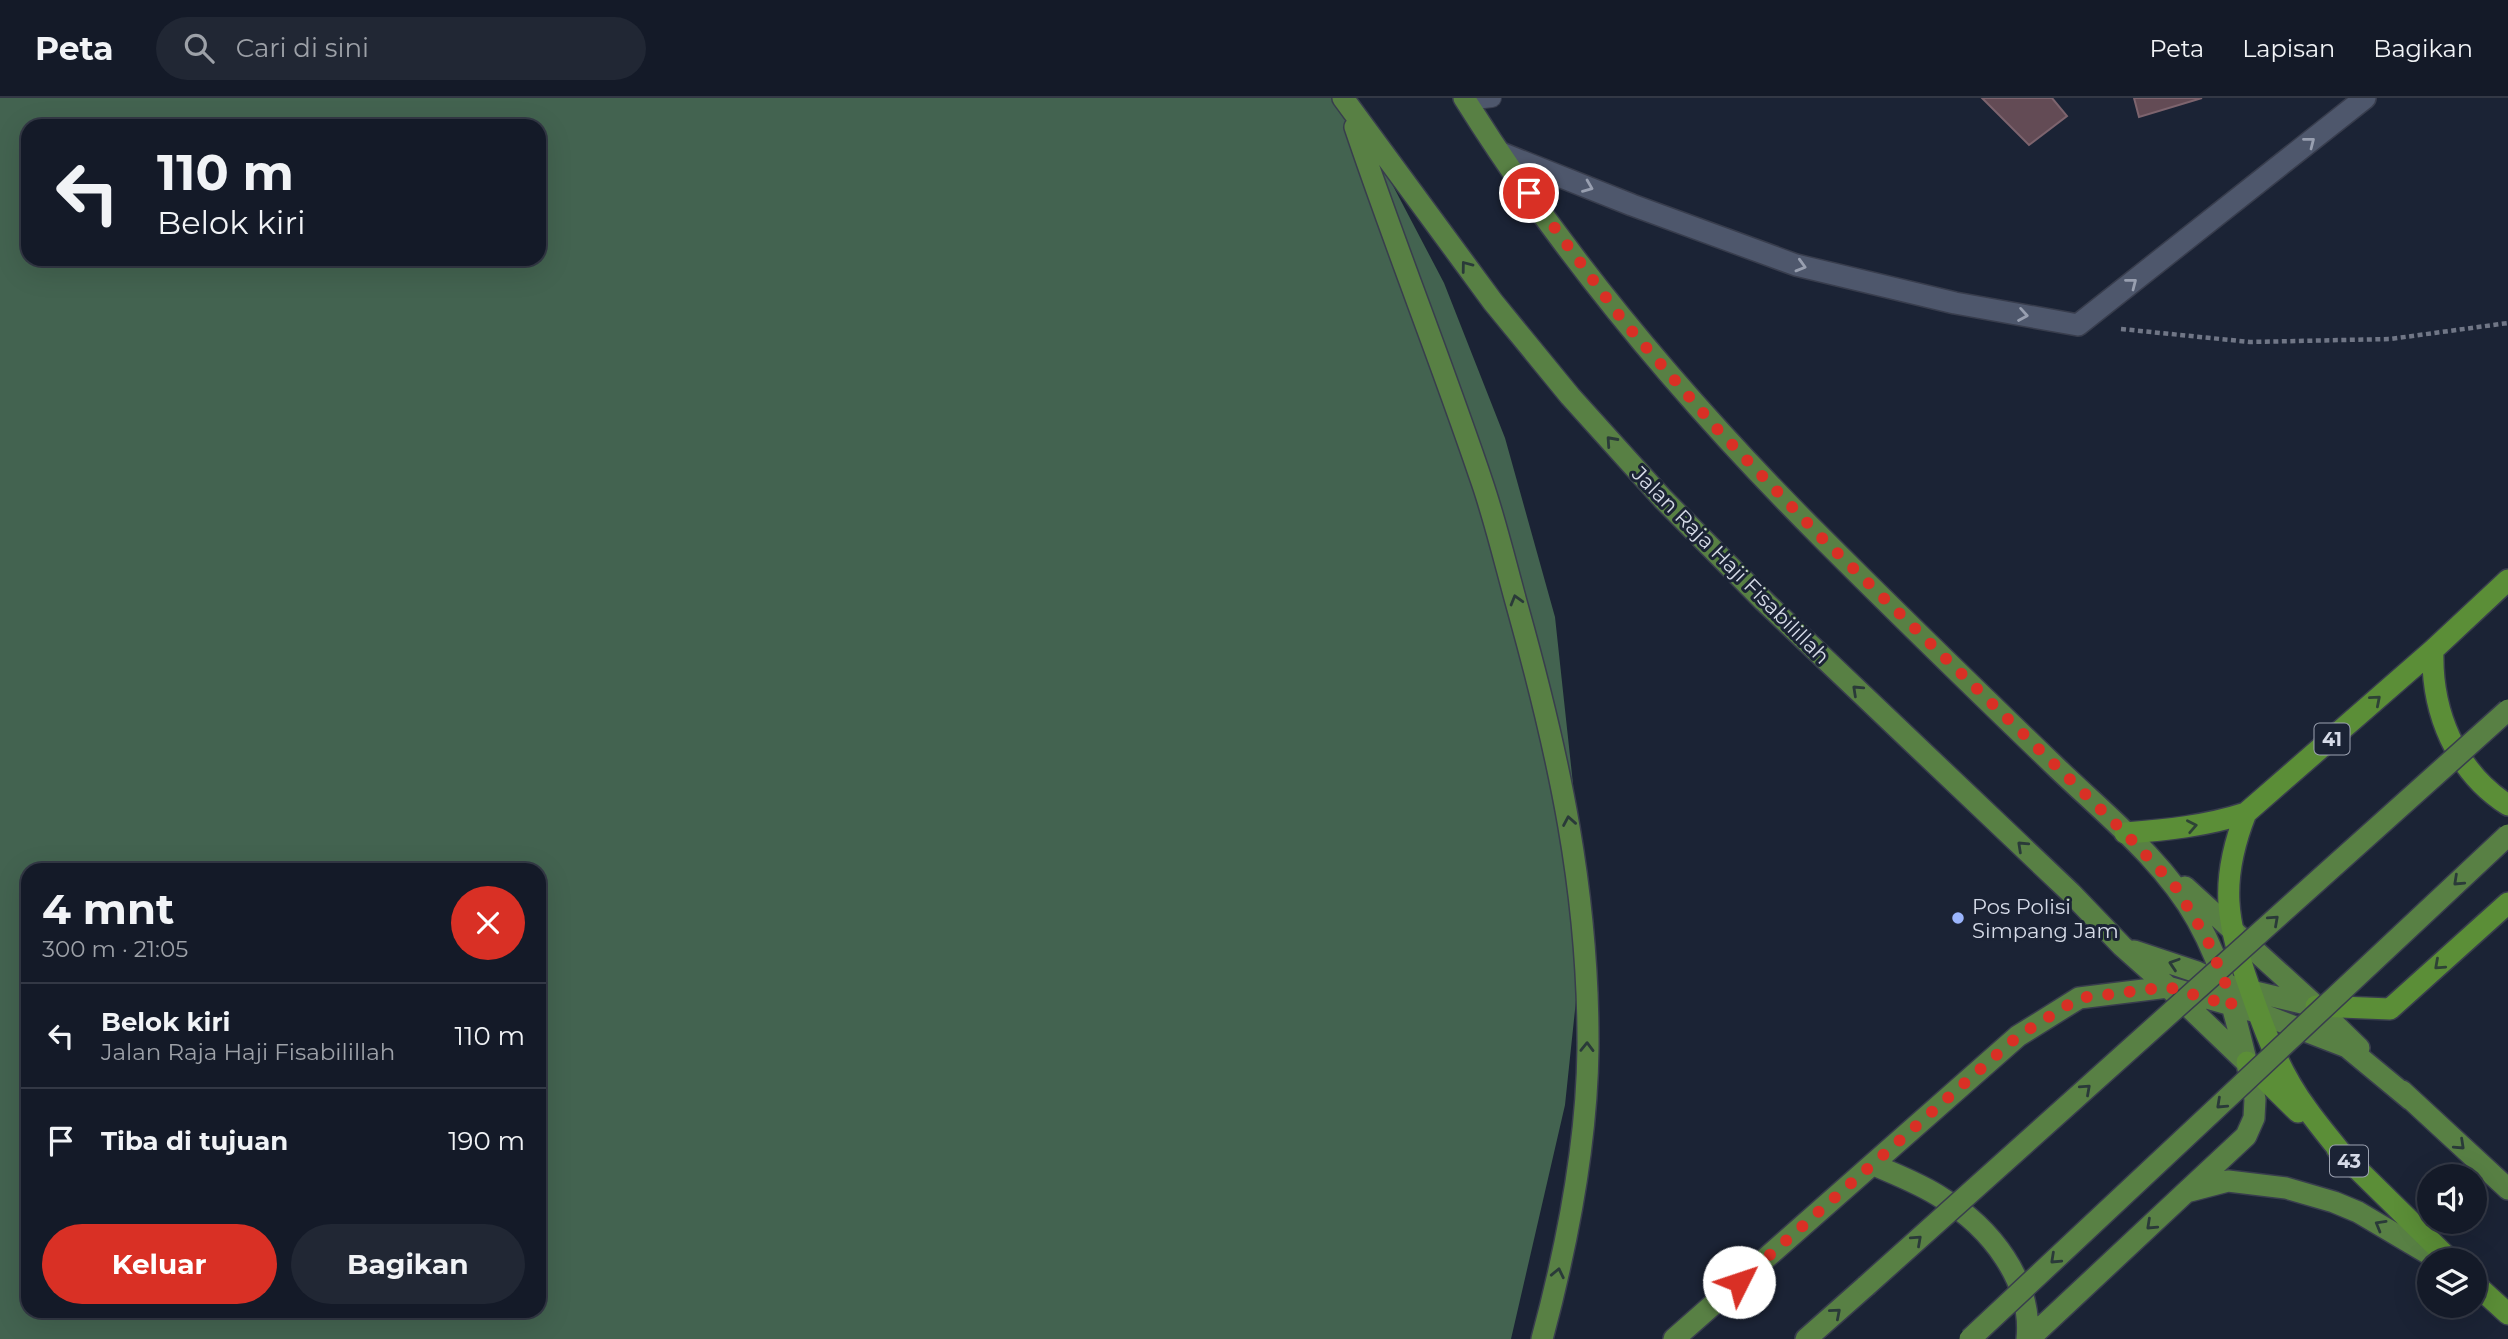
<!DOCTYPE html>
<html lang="id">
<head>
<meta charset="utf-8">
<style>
	body { margin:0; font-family:Montserrat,sans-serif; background:#212734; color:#f1f3f6; height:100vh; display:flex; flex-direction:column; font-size:26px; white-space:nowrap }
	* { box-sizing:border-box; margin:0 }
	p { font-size:23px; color:#9da1a8 }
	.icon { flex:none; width:38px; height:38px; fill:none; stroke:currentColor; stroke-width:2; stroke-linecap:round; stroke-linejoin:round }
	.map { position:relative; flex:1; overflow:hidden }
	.panel { position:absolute; left:21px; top:765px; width:525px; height:455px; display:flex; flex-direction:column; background:#141a28; border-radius:21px; box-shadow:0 7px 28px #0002,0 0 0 2px #333845 }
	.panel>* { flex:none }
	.hud { position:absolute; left:21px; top:21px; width:525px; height:147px; border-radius:21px; box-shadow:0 7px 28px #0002,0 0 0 2px #333845; background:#141a28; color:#f1f3f6; overflow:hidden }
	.controls { position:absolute; left:2417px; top:1066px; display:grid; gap:14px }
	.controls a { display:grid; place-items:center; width:70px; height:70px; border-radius:50%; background:#141a28; box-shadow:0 7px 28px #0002,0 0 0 2px #333845; font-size:35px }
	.pin { position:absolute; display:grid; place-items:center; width:60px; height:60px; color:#fff; margin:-30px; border:4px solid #fff; border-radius:50%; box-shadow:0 2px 7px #0007 }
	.me { position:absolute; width:77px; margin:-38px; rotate:49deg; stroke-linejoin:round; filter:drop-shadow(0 0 5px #0008) }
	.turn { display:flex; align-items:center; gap:24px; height:147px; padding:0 21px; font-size:32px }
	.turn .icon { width:91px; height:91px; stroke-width:2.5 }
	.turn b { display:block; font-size:49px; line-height:60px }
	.round { display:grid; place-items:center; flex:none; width:74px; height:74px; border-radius:37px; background:#212734 }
	.overview { display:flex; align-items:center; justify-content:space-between; height:119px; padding:0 21px }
	h1 { font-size:42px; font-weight:700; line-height:52px }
	.primary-button { display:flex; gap:14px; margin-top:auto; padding:14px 21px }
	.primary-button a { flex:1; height:80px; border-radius:42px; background:#d93025; color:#fff; font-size:28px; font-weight:700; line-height:80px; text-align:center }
	.primary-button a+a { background:#212734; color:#f1f3f6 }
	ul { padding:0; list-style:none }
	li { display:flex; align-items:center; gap:21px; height:105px; padding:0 21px; border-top:2px solid #333845 }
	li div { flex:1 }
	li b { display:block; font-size:26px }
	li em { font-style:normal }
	header { display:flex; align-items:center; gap:42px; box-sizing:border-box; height:98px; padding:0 35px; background:#141a28; border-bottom:2px solid #333845 }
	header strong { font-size:33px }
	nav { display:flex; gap:38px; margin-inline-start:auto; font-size:24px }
	.search { width:490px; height:63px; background:#212734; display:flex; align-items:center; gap:18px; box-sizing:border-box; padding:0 24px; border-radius:38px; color:#9da1a8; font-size:26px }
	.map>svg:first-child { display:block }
</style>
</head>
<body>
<header>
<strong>Peta</strong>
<div class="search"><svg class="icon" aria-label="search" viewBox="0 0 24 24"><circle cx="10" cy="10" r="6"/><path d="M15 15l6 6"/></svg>Cari di sini</div>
<nav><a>Peta</a><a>Lapisan</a><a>Bagikan</a></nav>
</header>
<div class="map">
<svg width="2508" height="1241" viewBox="0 0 2508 1241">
	<rect width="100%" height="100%" fill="#1b2335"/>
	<path fill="#436350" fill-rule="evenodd" d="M0 0H1347L1444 185 1505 340 1555 519 1573 686 1581 855 1565 1007 1511 1241H0ZM28 28H539V161H28ZM28 772H539V1213H28Z"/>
	<path fill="#634b55" stroke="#7d646e" stroke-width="2" d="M1982 0H2052L2067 18 2029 47Z
		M2134 0H2202L2139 19Z"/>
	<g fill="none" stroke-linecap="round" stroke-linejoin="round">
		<defs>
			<path id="service" d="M1466 3 1492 0"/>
			<path id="tertiary" d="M1501 55 1632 107 1796 167 1955 205 2078 227 2365 0"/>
			<path id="primary" d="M1343 0 1493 204 1570 298 1663 401 1764 503 2071 795 2122 848 2168 889 2246 964
				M1464 0C1564 160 1687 305 1820 438 1898 516 1977 593 2057 670 2106 717 2164 763 2197 822 2228 877 2241 940 2255 1001L2254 1020 2246 1038 2186 1094
				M1355 29C1395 148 1442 265 1482 384 1496 425 1506 468 1518 511 1559 658 1589 795 1588 950 1587 1046 1567 1148 1542 1241
				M2185 789 2316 908 2359 950
				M2134 853 2197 874 2226 887 2314 908
				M2402 993 2508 1091
				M1874 1067C1897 1077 1921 1086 1942 1100 1990 1129 2033 1183 2027 1241
				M1674 1241 2018 938 2079 900 2168 889 2256 914 2347 949 2411 1002
				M1806 1241 1866 1188
				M2029 1241 2186 1094 2228 1083 2286 1090 2334 1104 2358 1114 2439 1162"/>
			<path id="trunk" d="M2433 552C2431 614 2456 674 2508 707
				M2246 715C2219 783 2226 824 2250 891 2264 932 2280 975 2307 1011 2319 1028 2333 1044 2346 1061
				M2125 735C2166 732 2206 728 2246 715L2433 552 2508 482
				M2316 908 2390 911 2508 805
				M2247 964 2298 1014
				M2337 1051 2450 1162
				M2474 1185 2508 1216"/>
		</defs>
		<use href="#service" stroke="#383d4d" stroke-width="20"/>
		<use href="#tertiary" stroke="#383d4d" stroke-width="24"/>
		<use href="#primary" stroke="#383d4d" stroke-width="24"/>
		<use href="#trunk" stroke="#383d4d" stroke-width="24"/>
		<path stroke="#707686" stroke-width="4.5" stroke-dasharray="5 3.5" stroke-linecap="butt" d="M2121 231 2250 244 2390 241 2508 225"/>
		<use href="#service" stroke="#4e576c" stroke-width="18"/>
		<use href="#tertiary" stroke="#4e576c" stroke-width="21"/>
		<use href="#primary" stroke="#588044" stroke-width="21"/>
		<use href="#trunk" stroke="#5b8e37" stroke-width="21"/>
		<defs>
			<path id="primary-bridge" d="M1866 1188 2508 612
				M1970 1241 2508 737"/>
		</defs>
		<use href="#primary-bridge" stroke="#383d4d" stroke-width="24" stroke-linecap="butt"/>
		<use href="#primary-bridge" stroke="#588044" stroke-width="21"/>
	</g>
	<defs><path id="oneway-chevron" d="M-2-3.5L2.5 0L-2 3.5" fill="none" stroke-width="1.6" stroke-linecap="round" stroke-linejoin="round" transform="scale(1.75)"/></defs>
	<g stroke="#989fb0">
		<use href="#oneway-chevron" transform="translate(2310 44) rotate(-38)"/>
		<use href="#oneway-chevron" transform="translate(1588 89) rotate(22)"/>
		<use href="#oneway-chevron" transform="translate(1801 168) rotate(16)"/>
		<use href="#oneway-chevron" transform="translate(2132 185) rotate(-38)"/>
		<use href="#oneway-chevron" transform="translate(2023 217) rotate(10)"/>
	</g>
	<g stroke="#2a3a39">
		<use href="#oneway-chevron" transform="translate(1466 168) rotate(-127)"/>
		<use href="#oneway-chevron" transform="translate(1611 343) rotate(-132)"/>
		<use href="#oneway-chevron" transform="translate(1516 502) rotate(-106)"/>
		<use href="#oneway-chevron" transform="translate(1857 592) rotate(-137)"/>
		<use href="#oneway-chevron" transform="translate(1569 723) rotate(-100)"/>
		<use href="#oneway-chevron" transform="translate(2022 748) rotate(-137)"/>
		<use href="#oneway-chevron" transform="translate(2458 783) rotate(137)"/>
		<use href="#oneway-chevron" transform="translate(2274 822) rotate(-42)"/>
		<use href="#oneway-chevron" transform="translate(2174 866) rotate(-162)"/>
		<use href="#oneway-chevron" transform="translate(1587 949) rotate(-89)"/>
		<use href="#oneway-chevron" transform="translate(2086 991) rotate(-42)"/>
		<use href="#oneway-chevron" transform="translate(2221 1006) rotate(137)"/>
		<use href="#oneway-chevron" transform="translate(2460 1047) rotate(43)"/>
		<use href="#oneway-chevron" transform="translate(2151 1127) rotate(137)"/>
		<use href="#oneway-chevron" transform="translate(2380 1127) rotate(-150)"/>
		<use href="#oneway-chevron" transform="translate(1917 1142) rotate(-42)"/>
		<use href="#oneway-chevron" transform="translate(2055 1161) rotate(137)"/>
		<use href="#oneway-chevron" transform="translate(1558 1175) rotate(-78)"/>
		<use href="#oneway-chevron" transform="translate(1836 1215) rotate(-41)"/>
	</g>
	<g stroke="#2e4336">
		<use href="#oneway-chevron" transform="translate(2376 602) rotate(-41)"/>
		<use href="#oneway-chevron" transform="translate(2192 728) rotate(-11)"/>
		<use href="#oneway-chevron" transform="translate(2439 867) rotate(138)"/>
	</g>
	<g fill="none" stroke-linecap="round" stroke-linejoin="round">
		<path stroke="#d93025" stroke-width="12" stroke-dasharray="0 21.6" d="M1529 95 1624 224 1719 333 1819 437 2125 735 2175 788 2207 841 2226 887 2232 908 2168 889 2079 900 2018 938 1739 1184"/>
	</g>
	<circle fill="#9bb5fd" stroke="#1b2335" stroke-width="2.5" cx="1958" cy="820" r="7"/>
	<g text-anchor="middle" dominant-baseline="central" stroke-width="6" stroke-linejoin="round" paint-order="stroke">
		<g fill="#1b2335" stroke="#9da3b2" stroke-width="2">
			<rect x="2314.5" y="625.5" width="35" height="31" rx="5"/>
			<rect x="2330" y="1047.5" width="38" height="31" rx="5"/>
		</g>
		<g font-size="19" font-weight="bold" fill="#d5dae7">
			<text x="2332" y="641">41</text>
			<text x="2349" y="1063">43</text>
		</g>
		<g font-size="21" fill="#d5dae7" stroke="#1b2335">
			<text transform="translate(1731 467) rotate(45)">Jalan Raja Haji Fisabilillah</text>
		</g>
		<g font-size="21" fill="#d5dae7" stroke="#1b2335" text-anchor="start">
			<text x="1972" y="808">Pos Polisi<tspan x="1972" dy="24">Simpang Jam</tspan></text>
		</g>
	</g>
</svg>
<div class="controls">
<a><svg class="icon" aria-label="sound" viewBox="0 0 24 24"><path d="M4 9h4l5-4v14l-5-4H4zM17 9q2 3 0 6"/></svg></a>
<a><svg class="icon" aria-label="layers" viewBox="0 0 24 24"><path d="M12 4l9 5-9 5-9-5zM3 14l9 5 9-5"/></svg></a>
</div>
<div class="pin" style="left:1529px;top:95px;background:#d93025"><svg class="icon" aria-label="arrive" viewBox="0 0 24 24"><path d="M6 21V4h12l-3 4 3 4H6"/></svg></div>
<svg class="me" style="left:1739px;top:1184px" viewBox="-20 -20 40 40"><circle r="19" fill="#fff"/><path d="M0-13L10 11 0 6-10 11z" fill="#d93025"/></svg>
<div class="hud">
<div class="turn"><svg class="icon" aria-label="left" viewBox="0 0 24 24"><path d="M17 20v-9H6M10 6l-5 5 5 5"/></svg><div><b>110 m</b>Belok kiri</div></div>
</div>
<section class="panel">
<div class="overview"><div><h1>4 mnt</h1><p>300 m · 21:05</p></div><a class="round" style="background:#d93025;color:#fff"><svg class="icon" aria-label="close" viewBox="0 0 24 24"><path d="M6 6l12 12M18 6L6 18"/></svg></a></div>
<ul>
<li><svg class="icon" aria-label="left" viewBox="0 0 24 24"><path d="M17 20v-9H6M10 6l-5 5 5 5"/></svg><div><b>Belok kiri</b><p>Jalan Raja Haji Fisabilillah</p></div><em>110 m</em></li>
<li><svg class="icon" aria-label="arrive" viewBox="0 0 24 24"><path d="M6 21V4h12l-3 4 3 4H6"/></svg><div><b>Tiba di tujuan</b></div><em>190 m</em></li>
</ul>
<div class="primary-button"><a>Keluar</a><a>Bagikan</a></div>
</section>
</div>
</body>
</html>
